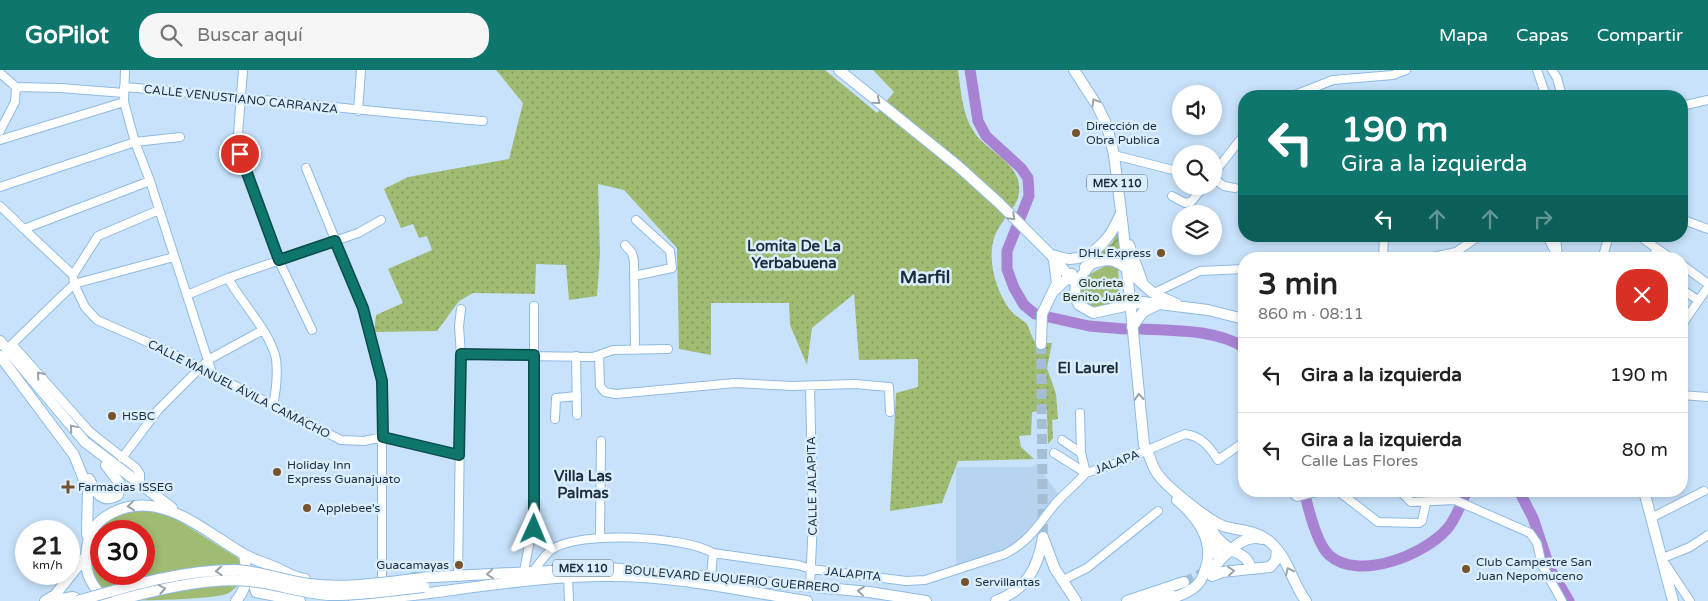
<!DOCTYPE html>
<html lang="es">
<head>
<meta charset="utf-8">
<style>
	body { margin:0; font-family:"Varela Round",sans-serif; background:#f6f6f6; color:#222; height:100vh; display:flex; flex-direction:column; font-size:19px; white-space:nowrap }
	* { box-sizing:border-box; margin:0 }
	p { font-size:16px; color:#767676 }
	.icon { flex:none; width:28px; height:28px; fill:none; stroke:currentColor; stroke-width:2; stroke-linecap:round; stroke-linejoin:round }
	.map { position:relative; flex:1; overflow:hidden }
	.drawer { position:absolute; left:1238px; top:182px; width:450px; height:245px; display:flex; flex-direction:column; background:#fff; border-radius:20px; box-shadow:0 2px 8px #0003 }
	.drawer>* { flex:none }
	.banner { position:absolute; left:1238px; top:20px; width:450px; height:152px; border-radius:20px; box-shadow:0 2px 8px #0003; background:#0f766e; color:#fff; overflow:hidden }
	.tools { position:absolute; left:1172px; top:15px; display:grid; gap:10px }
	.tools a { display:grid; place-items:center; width:50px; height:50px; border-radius:50%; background:#fff; box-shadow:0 2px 8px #0003; font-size:25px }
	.speed { position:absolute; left:15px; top:450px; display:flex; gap:10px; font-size:25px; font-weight:700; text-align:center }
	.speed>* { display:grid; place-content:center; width:65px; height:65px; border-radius:50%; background:#fff; box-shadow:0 2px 8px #0003; line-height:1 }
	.speed small { font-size:12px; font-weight:400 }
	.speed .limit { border:8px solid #d22; background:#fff; color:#111 }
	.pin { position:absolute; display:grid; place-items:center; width:42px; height:42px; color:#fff; margin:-21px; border:2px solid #fff; border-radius:50%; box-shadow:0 1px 5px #0007 }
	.me { position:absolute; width:55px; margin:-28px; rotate:1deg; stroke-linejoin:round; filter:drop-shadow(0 0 4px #0008) }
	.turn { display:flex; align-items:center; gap:18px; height:105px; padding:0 20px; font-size:22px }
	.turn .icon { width:65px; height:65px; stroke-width:2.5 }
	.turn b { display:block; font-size:35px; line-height:42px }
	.lanes { display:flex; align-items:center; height:48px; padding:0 20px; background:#0003; justify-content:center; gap:25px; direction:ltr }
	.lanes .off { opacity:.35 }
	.round { display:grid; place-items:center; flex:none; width:52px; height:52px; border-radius:20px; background:#f6f6f6 }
	.overview { display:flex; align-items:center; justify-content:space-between; height:85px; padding:0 20px }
	h1 { font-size:30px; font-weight:800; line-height:38px }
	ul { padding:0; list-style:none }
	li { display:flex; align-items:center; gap:15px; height:75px; padding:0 20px; border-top:1px solid #e0e0e0 }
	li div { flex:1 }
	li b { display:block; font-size:19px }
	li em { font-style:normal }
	header { display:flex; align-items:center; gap:30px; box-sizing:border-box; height:70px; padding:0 25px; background:#0f766e; color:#fff }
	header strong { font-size:24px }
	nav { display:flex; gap:28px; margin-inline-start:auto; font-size:18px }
	.search { width:350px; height:45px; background:#f6f6f6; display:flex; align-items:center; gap:12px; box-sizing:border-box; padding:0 18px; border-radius:20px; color:#767676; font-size:19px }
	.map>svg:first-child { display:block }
</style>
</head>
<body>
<header>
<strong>GoPilot</strong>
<div class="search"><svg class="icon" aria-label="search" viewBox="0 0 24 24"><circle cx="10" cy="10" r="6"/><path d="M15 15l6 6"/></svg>Buscar aquí</div>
<nav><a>Mapa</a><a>Capas</a><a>Compartir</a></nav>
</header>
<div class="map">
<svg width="1708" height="531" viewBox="0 0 1708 531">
	<defs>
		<pattern id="grass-dots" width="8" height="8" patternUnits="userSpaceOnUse" patternTransform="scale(1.25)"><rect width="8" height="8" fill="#a0bb72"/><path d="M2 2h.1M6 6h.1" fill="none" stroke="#82985f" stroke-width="1.8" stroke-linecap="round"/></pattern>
		<pattern id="garden-furrows" width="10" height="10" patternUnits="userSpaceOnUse" patternTransform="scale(1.25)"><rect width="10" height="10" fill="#a0bb72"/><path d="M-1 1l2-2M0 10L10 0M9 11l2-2" fill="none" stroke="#82985f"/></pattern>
	</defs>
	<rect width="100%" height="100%" fill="#c7e2fa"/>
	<path fill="#b6d4ef" d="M1036 394 1060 426 1029 465 1011 479 956 496V397H1031Z"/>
	<path fill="url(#grass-dots)" d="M496 0H825L877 43 894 22 873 0H958C961 21 962 44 974 62 985 80 1018 92 1019 116 1021 134 1006 145 998 159 984 183 995 221 1011 241 1015 246 1021 249 1026 253 1030 259 1031 267 1036 273H1052L1047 298 1056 324 1058 349 1052 350 1053 368 1048 374 1047 340 1032 342 1031 365 1019 366 1021 377 1034 389 958 391 942 433 890 441 896 323 918 317V289L859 290 854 224 812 258 807 295 790 255 789 233H711V285L679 279 677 178 624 120 598 114 600 184 597 226 569 230 566 195 536 194 535 224 473 223 459 231 437 261 374 262 376 245 403 233 388 199 432 180 427 166 419 168 413 154 401 158 384 119 408 107 509 89 523 33Z"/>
	<path fill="#a0bb72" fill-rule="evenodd" d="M1105 196H1118L1120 233 1099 239 1084 236 1078 219 1088 205Z
		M128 439 165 442 238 488 242 497 241 513C237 516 233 520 229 523 216 530 127 531 115 530 88 516 83 469 108 450 113 445 122 443 128 439ZM101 461H144V504H101Z"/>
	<path fill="url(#garden-furrows)" d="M1118 161 1121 187 1095 185 1112 173Z"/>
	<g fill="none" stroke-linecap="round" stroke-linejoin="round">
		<path stroke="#a983d3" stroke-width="11" d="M970 0 978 51 986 66 1021 98 1028 108 1029 126 1007 181V199L1014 218 1024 235 1035 244 1089 256 1125 259
			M1141 259C1175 261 1214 259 1244 277
			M1304 421C1308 438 1317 474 1329 485 1359 512 1425 484 1447 459 1456 449 1461 433 1467 421
			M1519 421 1533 448 1550 499 1569 531"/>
		<path stroke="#a5bed4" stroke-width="10" stroke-dasharray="10 5" stroke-linecap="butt" d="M1041 274 1043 467
			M1184 512 1209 500"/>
		<defs>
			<path id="minor" d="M125 0 124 32 135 72 150 111 213 306
				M243 0 238 64 240 84 279 191 312 260
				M1537 0 1546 26
				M1552 0 1557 8 1562 26
				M0 3 16 17 15 32 0 61
				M16 17 61 18 124 23
				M124 17C244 27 363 41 483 51
				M1292 26 1333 10 1393 5 1406 0
				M1681 36 1708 30
				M358 41 361 0
				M0 70 124 32
				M1114 85 1181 102
				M306 98 363 238 382 311V508
				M1214 103 1244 65
				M1214 109 1224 116 1235 118
				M0 117 135 72 180 67
				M1172 126 1185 133 1191 132 1204 116
				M0 136 24 159 150 111
				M1681 149 1708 159
				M24 159 73 205 74 214 174 187
				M1547 166 1556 184
				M1556 166 1558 189
				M1639 166 1672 189
				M625 175 632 183 634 191 635 280
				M1383 189 1384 166
				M1423 189 1456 182 1479 166
				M1602 189 1609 166
				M1651 189 1657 179
				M1681 194 1708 214
				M73 205 98 166 159 140
				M634 206 672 198 670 181 636 150
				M228 208C242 234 270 261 276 289 278 305 276 321 273 336
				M1681 219 1698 230
				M1154 223 1200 201 1244 199
				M187 225 228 208 358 163 381 150
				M1681 256 1708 217
				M12 274 90 362 136 398 140 404V416
				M7 279 74 214 85 237 97 250 161 278 341 370 364 371 383 367 459 385
				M461 285 593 287 613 280 668 279
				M599 285 600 316 605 322 616 324 735 313 793 316 855 314 889 317 890 342
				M576 286 577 345
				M810 316 813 450 810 516
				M1681 325 1708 327
				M555 349 556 328 577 326
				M1062 370 1081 383
				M1054 383 1086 403 1120 392 1185 364C1201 366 1209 376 1218 390L1244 372
				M122 388 158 340 208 290 263 260
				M1290 421 1297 427 1320 421
				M1338 421 1378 452 1419 453 1422 451 1426 433
				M1400 421 1411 432 1455 430 1530 463 1537 473 1542 495 1562 531
				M1653 447 1704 421
				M600 467 601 371
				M1663 488 1690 477 1708 465
				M1666 495 1690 531
				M534 500C539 494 545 485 551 480 578 460 685 466 713 483L798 495 811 499 906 511 925 510 1005 484C1030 471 1038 455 1055 434 1065 423 1076 414 1086 403L1081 383 1080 343
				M524 501 534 449V236
				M458 507 461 285 459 256 461 239
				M711 507 713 483
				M568 508 569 531
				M1063 510 1087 498 1158 441"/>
			<path id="major" d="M839 0 958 96 999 133 1051 185 1076 214
				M1074 0 1098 37 1107 56 1114 85 1123 158 1144 375C1150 384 1151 395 1157 403 1166 417 1208 450 1223 456 1239 461 1257 460 1270 472 1288 487 1292 513 1306 531
				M1129 175 1142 211
				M1051 185C1057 186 1064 189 1070 189 1096 188 1112 165 1120 145
				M1091 194C1080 207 1069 218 1079 235L1093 243 1143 232 1208 240 1244 249
				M1085 197C1120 178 1127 203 1152 222 1159 227 1169 230 1177 234
				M1055 220 1072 204
				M1132 257 1143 242 1157 235
				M0 271 85 372 172 438
				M1041 274 1042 244 1057 213 1054 191
				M0 286 74 385 88 420 87 465
				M89 409C96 423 102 434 118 425L120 414 106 395
				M1644 421 1673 531
				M1202 445 1215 465 1219 492
				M1215 466C1220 470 1226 477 1231 480 1242 485 1248 487 1251 499
				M1044 470 1055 499 1076 531
				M1210 499C1226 487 1240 463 1262 469
				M259 506 254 515 256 522 300 531
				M1212 506 1222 502 1270 497 1276 490 1277 479
				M414 508 610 498 869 522 926 531
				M45 531 55 525 86 486
				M50 531 73 527 81 531
				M107 531C95 520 85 505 86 488 87 467 92 453 112 443 159 418 204 461 242 483 253 490 266 493 277 498 287 503 295 508 305 509
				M236 531C249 516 247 503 244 484
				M354 531C438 525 522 506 607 506 674 505 741 521 807 531
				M996 531C1027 519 1038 498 1043 467
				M1127 531 1184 512
				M1147 531 1170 523
				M1163 531C1173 528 1184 525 1192 519 1199 515 1203 507 1205 500 1216 472 1198 448 1177 430"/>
		</defs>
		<use href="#minor" stroke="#8fbbe3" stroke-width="10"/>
		<use href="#major" stroke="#8fbbe3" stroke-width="12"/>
		<use href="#minor" stroke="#fff" stroke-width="8"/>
		<use href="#major" stroke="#fff" stroke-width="10"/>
		<defs>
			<path id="major-bridge" d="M78 531C129 516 181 500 235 500 261 501 284 511 309 514 347 519 386 512 423 508
				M115 531C156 520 208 507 250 511 277 514 302 523 329 525 360 526 393 520 424 517"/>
		</defs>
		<use href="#major-bridge" stroke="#8fbbe3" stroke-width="12" stroke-linecap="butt"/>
		<use href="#major-bridge" stroke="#fff" stroke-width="10"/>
	</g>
	<defs><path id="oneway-chevron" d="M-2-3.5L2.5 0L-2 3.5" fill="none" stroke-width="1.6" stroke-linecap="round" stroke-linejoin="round" transform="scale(1.25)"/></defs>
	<g stroke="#99a1a8">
		<use href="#oneway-chevron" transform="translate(877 31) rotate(39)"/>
		<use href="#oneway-chevron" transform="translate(1095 32) rotate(-121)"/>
		<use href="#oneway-chevron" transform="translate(1012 147) rotate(45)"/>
		<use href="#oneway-chevron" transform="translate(40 305) rotate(-131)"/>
		<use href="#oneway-chevron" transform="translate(1139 327) rotate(-94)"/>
		<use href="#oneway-chevron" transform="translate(73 358) rotate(-130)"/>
		<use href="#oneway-chevron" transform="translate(131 436) rotate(174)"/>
		<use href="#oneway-chevron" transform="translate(219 501) rotate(178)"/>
		<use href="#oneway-chevron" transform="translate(1231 501) rotate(-5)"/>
		<use href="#oneway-chevron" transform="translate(1289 501) rotate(-115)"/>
		<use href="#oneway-chevron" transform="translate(490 504) rotate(175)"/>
		<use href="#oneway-chevron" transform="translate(162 519) rotate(-10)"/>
		<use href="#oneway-chevron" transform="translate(861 521) rotate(-174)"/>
	</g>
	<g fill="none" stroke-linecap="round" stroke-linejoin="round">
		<defs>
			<path id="route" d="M240 84 279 190 335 171 363 238 382 311 383 367 459 385 461 284 534 285V459"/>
		</defs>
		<use href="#route" stroke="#0a4d48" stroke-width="12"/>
		<use href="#route" stroke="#0f766e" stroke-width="9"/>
	</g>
	<g fill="#77532d" stroke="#dbeefe" stroke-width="2">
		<circle cx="1076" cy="63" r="5"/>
		<circle cx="1161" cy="183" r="5"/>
		<circle cx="112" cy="346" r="5"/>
		<circle cx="277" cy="402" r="5"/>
		<path d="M65.5 409.5h5v5h5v5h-5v5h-5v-5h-5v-5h5z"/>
		<circle cx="307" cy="438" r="5"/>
		<circle cx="459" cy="495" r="5"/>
		<circle cx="1466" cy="499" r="5"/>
		<circle cx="965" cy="512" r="5"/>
	</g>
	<g text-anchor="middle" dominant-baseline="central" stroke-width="5" stroke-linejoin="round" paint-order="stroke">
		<g fill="#dbeefe" stroke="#556877" stroke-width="1">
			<rect x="1087" y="104.5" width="60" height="17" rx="4"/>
			<rect x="553" y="489.5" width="60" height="17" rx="4"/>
		</g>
		<g font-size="11" font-weight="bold" fill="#1c2e3d">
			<text x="1117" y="113">MEX 110</text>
			<text x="583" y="498">MEX 110</text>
		</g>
		<g font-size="12" fill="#1c2e3d" stroke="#dbeefe">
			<text transform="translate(241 29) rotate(6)">CALLE VENUSTIANO CARRANZA</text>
			<text transform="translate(239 319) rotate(27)">CALLE MANUEL ÁVILA CAMACHO</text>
			<text transform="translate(1117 392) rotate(-21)">JALAPA</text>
			<text transform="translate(812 416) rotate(-91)">CALLE JALAPITA</text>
			<text transform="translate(853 504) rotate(6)">JALAPITA</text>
			<text transform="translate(732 509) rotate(5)">BOULEVARD EUQUERIO GUERRERO</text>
		</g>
		<g font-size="12" fill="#1c2e3d" stroke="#dbeefe" text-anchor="start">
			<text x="1086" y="56">Dirección de<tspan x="1086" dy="14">Obra Publica</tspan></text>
			<text x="1151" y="183" text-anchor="end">DHL Express</text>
			<text x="122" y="346">HSBC</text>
			<text x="287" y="395">Holiday Inn<tspan x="287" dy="14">Express Guanajuato</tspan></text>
			<text x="78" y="417">Farmacias ISSEG</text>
			<text x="317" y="438">Applebee's</text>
			<text x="1476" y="492">Club Campestre San<tspan x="1476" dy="14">Juan Nepomuceno</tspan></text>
			<text x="449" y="495" text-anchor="end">Guacamayas</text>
			<text x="975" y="512">Servillantas</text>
		</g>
		<g font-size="12" fill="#25310c" stroke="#dbeefe">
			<text x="1101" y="213">Glorieta<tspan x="1101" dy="14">Benito Juárez</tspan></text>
		</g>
		<g font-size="15" font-weight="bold" fill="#1c2e3d" stroke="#dbeefe">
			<text x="794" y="176">Lomita De La<tspan x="794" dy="17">Yerbabuena</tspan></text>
			<text x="1088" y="298">El Laurel</text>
			<text x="583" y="406">Villa Las<tspan x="583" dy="17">Palmas</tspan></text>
		</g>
		<g font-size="18" font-weight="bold" fill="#1c2e3d" stroke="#dbeefe">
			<text x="925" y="207">Marfil</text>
		</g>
	</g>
</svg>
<div class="tools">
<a><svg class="icon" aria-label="sound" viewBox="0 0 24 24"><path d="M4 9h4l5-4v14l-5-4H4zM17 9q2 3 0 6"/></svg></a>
<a><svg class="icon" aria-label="search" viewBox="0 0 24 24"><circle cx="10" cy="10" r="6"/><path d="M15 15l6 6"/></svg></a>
<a><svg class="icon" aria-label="layers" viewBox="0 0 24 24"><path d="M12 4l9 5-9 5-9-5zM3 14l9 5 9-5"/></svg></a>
</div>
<div class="speed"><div>21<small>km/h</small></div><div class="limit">30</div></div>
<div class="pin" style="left:240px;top:84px;background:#d93025"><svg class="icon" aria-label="arrive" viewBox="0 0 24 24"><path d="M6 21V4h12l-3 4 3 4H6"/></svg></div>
<svg class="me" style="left:534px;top:459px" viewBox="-20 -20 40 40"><path d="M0-17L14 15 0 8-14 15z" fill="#0f766e" stroke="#fff" stroke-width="4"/></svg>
<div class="banner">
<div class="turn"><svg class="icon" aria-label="left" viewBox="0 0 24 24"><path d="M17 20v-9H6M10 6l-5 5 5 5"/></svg><div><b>190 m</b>Gira a la izquierda</div></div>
<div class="lanes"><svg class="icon" aria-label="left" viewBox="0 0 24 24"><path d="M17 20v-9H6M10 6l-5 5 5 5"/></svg><svg class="icon off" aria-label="ahead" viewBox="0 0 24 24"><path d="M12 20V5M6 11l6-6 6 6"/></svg><svg class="icon off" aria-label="ahead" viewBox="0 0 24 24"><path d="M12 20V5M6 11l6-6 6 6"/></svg><svg class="icon off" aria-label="right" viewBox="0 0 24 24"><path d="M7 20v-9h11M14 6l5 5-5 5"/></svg></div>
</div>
<section class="drawer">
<div class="overview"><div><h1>3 min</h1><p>860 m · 08:11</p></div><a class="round" style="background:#d93025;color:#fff"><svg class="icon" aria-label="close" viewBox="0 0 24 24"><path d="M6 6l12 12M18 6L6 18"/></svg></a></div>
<ul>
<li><svg class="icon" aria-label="left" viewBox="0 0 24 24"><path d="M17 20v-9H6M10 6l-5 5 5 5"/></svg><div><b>Gira a la izquierda</b></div><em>190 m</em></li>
<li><svg class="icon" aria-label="left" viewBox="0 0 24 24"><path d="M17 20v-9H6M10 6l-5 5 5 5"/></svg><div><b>Gira a la izquierda</b><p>Calle Las Flores</p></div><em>80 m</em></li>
</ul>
</section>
</div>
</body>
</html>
